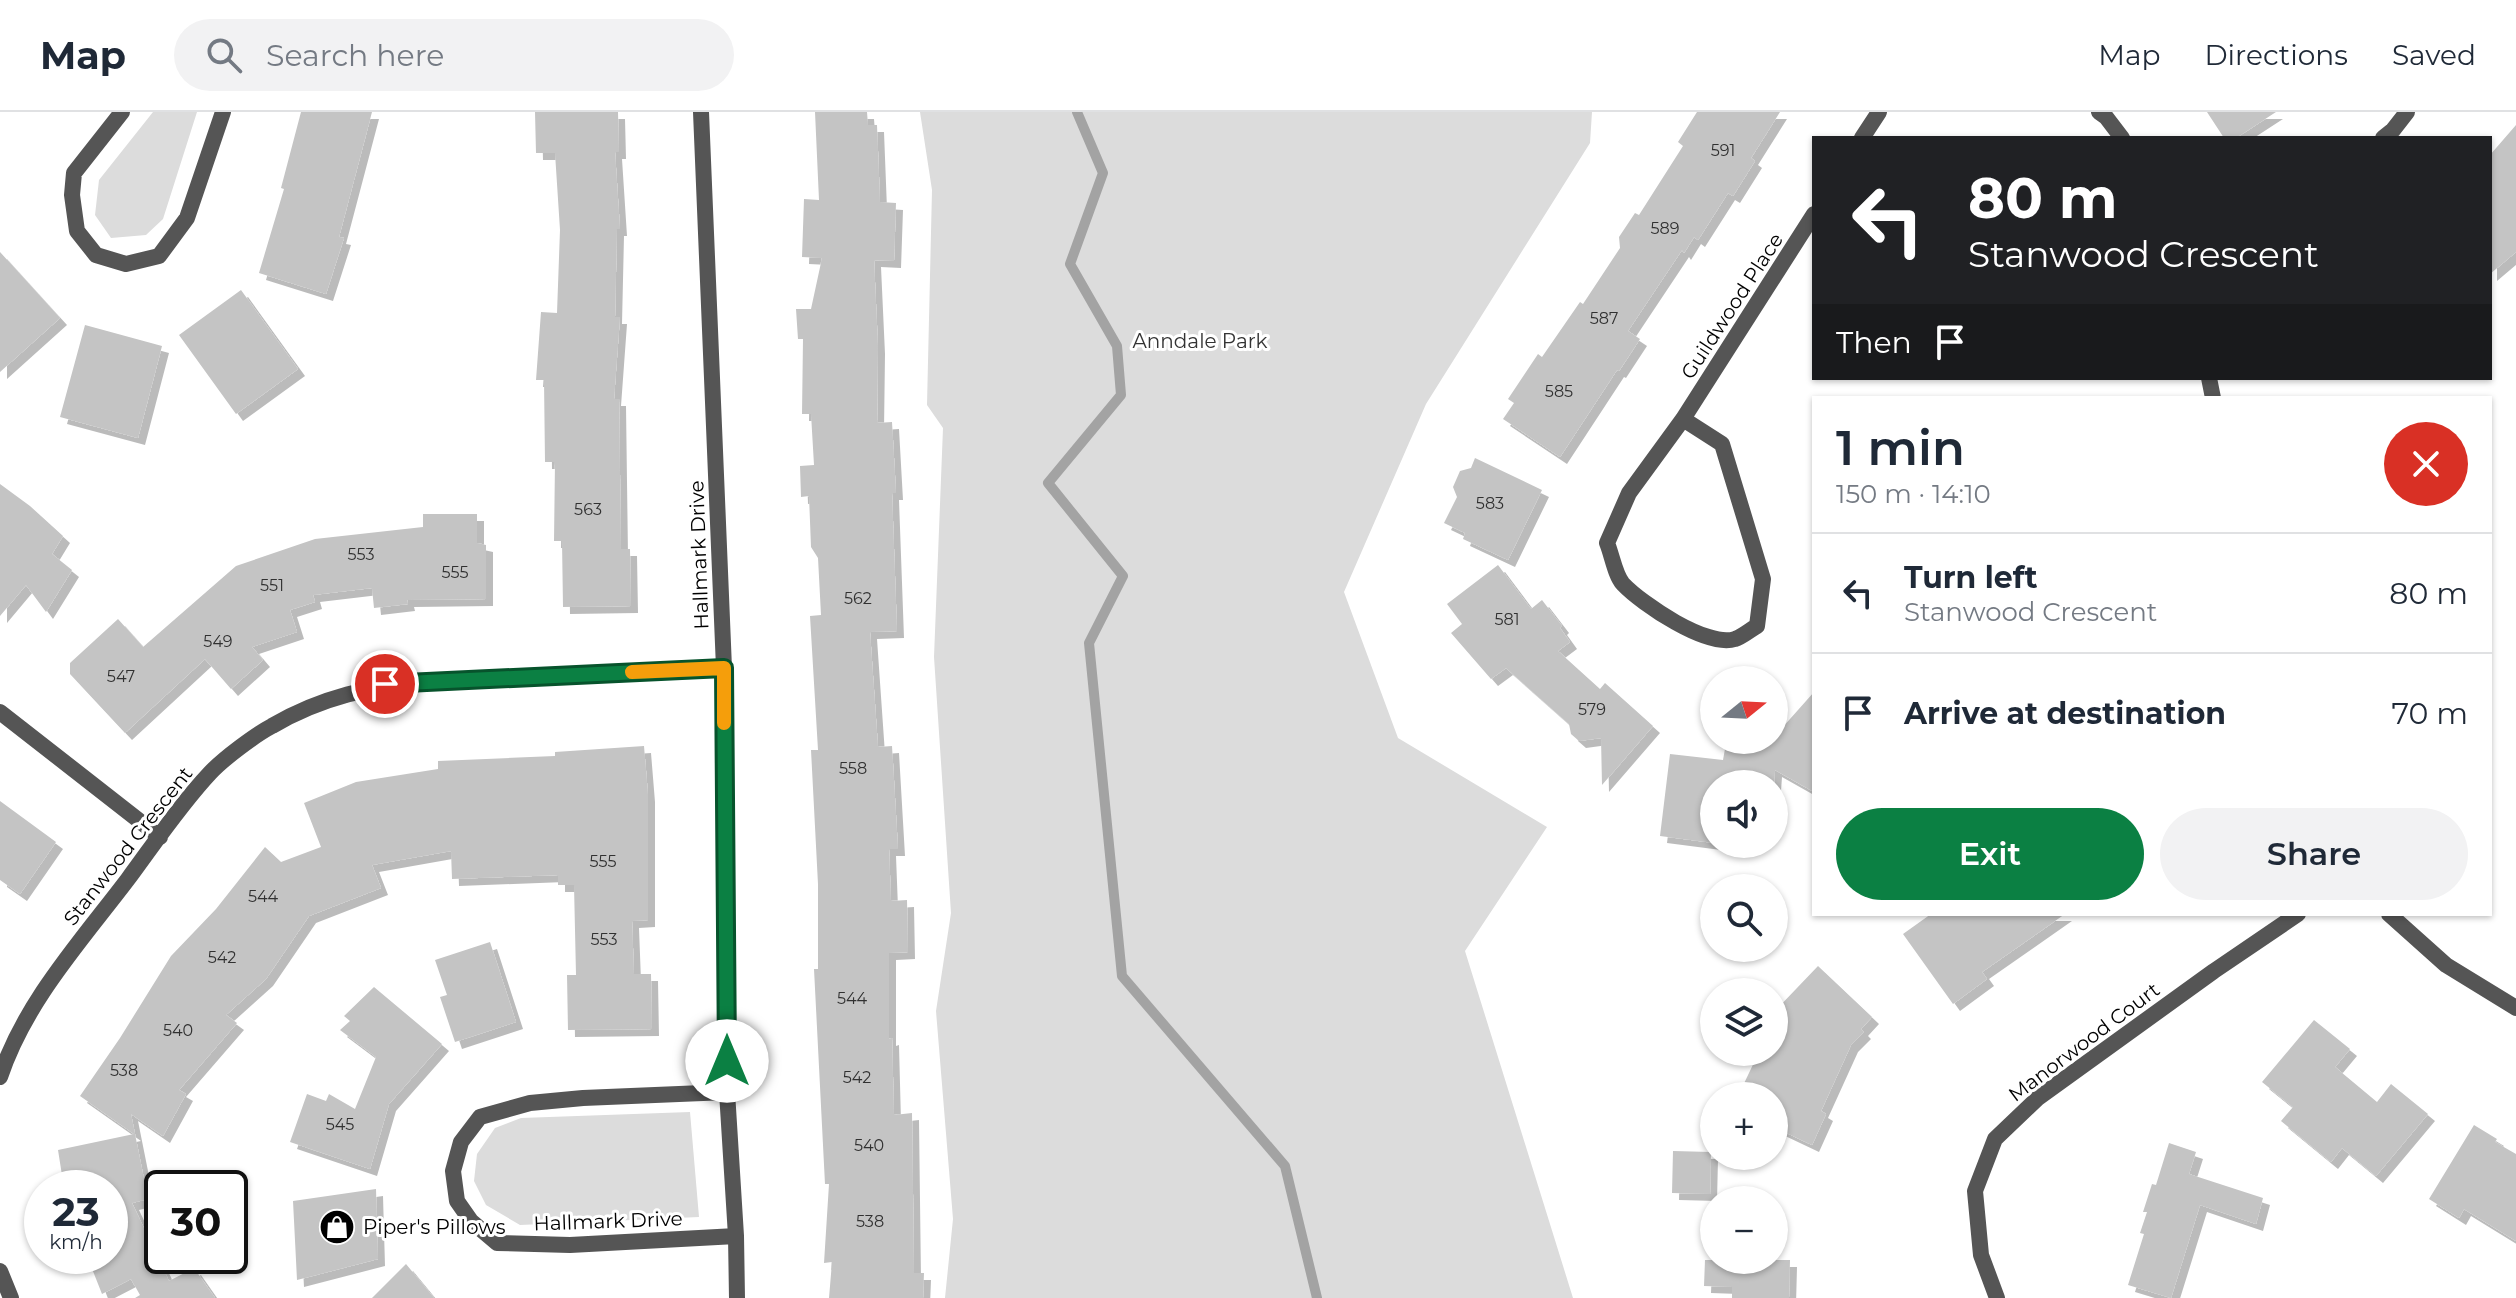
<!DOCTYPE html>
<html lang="en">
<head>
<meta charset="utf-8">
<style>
	body { margin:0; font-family:Montserrat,sans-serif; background:#f2f2f3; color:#1f2937; height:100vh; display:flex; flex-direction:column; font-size:30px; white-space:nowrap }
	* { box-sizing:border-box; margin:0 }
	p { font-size:26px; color:#747a83 }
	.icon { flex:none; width:44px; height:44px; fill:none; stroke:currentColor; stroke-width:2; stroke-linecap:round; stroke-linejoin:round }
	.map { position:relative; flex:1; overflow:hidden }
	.sheet { position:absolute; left:1812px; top:284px; width:680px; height:520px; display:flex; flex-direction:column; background:#fff; border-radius:0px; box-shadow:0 2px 6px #0004 }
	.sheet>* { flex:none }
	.hud { position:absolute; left:1812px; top:24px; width:680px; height:244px; border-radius:0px; box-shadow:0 2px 6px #0004; background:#202124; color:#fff; overflow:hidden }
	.needle { width:52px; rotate:72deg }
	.fabs { position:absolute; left:1700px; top:554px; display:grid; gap:16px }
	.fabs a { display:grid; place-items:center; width:88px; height:88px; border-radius:50%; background:#fff; box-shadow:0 2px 6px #0004; font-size:40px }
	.speed { position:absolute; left:24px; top:1058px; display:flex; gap:16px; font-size:40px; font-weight:700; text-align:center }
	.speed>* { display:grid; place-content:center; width:104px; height:104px; border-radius:50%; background:#fff; box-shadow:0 2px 6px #0004; line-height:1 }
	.speed small { font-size:20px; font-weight:400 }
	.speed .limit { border:4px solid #111; border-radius:12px; background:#fff; color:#111 }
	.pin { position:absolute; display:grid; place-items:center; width:68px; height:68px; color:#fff; margin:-34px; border:4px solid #fff; border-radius:50%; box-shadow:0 2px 8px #0007 }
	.me { position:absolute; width:88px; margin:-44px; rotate:0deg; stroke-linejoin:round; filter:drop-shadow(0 0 6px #0008) }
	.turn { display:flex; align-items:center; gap:28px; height:168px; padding:0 24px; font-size:36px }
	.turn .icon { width:104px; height:104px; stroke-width:2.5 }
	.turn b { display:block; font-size:56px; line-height:68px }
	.then { display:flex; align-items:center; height:76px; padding:0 24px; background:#0003; gap:16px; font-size:30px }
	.round { display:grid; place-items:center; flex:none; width:84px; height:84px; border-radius:42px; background:#f2f2f3 }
	.head { display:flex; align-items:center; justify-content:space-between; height:136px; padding:0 24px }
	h1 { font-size:48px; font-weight:600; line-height:60px }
	.cta { display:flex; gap:16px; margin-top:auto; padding:16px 24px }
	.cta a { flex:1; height:92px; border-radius:48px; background:#0b8043; color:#fff; font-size:32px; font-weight:600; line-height:92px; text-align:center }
	.cta a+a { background:#f2f2f3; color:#1f2937 }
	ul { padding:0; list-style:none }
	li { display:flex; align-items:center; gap:24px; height:120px; padding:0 24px; border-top:2px solid #e0e1e3 }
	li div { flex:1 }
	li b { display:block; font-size:30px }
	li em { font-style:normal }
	header { display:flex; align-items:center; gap:48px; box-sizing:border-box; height:112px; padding:0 40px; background:#fff; border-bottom:2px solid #e0e1e3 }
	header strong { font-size:38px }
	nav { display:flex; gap:44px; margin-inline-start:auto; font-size:28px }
	.search { width:560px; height:72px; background:#f2f2f3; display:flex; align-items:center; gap:20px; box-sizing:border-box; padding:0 28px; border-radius:44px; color:#747a83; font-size:30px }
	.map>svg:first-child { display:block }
</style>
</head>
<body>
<header>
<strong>Map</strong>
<div class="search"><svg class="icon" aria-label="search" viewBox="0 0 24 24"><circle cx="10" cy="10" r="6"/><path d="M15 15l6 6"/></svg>Search here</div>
<nav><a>Map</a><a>Directions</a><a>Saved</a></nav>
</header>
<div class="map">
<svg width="2516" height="1186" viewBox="0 0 2516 1186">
	<defs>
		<filter id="shadow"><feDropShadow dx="7" dy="7" stdDeviation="0" flood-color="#0004"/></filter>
	</defs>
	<rect width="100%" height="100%" fill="#fff"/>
	<path fill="#dcdcdc" d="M153 0H197L163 107 146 123 111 126 95 103 99 68Z
		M920 0H1592L1590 31 1426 292 1344 480 1398 626 1547 715 1465 839 1573 1186H945L953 1107 936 899 951 801 934 545 943 316 927 293 932 78Z
		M690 1000 699 1105 520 1113 486 1093 474 1069 477 1042 495 1016 521 1006Z"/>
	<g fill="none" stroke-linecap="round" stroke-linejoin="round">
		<path stroke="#a3a3a3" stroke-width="10" d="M1077 0 1103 61 1070 152 1117 234 1121 283 1048 371 1123 464 1089 531 1122 864 1285 1054 1317 1186"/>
	</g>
	<path fill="#c4c4c4" filter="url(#shadow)" d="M301 0H372L339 125 344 126 326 182 259 161 284 77 281 76Z
		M535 0H618L619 40H615L620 117H617L615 205H620L614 287H619L621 437H630L631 494 563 495 562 429H554L555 350H545L544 268H536L541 200 557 201 560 118 555 41H536Z
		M815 0H867L868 13H877L880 90 896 91 894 149 874 148 878 235 877 311 892 310 896 381H892L897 519 870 520 878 635 892 634 898 737H889L891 789 907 788 908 840 889 841V927L892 926 894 1003 912 1001 914 1161H924L923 1186H829L832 1150 824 1151 829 1072H825L814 857H818V772L811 638H818L810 504 821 503 818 446 811 435 809 384 801 385 800 354 814 353 811 302H802L803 227H798L796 197H811L822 146 802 145 804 87 819 88Z
		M1697 0H1780L1751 46 1755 49 1733 84 1728 81 1698 128 1694 125 1684 141 1682 138 1628 219 1640 227 1619 259 1617 258 1560 345 1503 307 1514 291 1508 287 1538 242 1542 245 1580 190 1583 192 1620 136 1619 125 1635 101 1639 103 1683 34 1678 30Z
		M2207 0H2276L2236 26H2224Z
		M2516 13V140L2490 162V43Z
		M0 140 60 206 0 260Z
		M241 178 298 257 236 302 179 223Z
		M85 213 162 234 138 326 60 305Z
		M1475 346 1542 378 1508 448 1463 427 1465 421 1444 411 1457 385 1453 375 1460 359 1471 356Z
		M0 372 30 394 63 424 52 442 72 458 46 500 26 473 0 504Z
		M423 402H477V431L486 433V487L407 488 408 492 374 496 372 476 313 483 315 490 290 498 297 520 252 535 263 548 231 577 205 547 125 621 70 562V551L118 507 143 535 236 454 315 427 423 415Z
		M1498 453 1531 497 1542 488 1562 514 1560 516 1570 530 1558 539 1600 577 1605 571 1653 614 1602 673 1601 626 1579 629 1571 622 1569 612 1506 556 1491 567 1451 521 1462 512 1447 492Z
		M1814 580V680L1775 658 1774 672H1714V731L1660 724 1670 642 1723 648 1726 631 1720 628H1774V625Z
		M644 634 648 683V808L632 809 634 862H651L652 917 568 918 567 863H576L574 773H558V763L452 767 451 739 372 753 381 776 309 804 266 867 226 903 237 911 179 978 186 982 163 1024 131 1002 148 1087 132 1091 169 1169 194 1156 215 1186H135L140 1183 131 1167 102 1182 87 1144H110V1076H64L58 1038 134 1022 80 984 120 926 171 844 216 797 265 735 281 750 321 735 304 691 356 670 438 657V649L555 644V640Z
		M0 689 56 730 20 782 0 768Z
		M1931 802H2065L1982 860 1987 867 1953 892 1903 822Z
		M490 830 516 910 455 930 440 885 447 883 435 848Z
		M1818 854 1872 905 1861 917 1864 920 1851 933 1821 999 1826 1002 1812 1033 1774 1015V984H1738L1759 940H1774V900Z
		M374 875 442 932 389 992 370 1057 290 1030 307 982 326 989 329 982 355 997 376 945 340 918 350 909 344 904Z
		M2314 908 2350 937 2335 955 2377 990 2391 972 2428 1002 2376 1064 2342 1036 2331 1050 2281 1009 2293 995 2262 970Z
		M2474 1013 2497 1027 2495 1030 2516 1042V1129L2464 1097 2459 1106 2429 1087Z
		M2169 1031 2196 1040 2189 1062 2263 1086 2256 1112 2200 1093 2171 1186 2128 1173 2144 1122 2140 1121 2147 1100H2143L2152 1072 2156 1073Z
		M1673 1039 1711 1040 1710 1082 1672 1081Z
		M376 1077 378 1147 297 1168 293 1089Z
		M1705 1148H1790L1789 1186H1732V1175L1704 1174Z
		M406 1152 434 1186H372Z"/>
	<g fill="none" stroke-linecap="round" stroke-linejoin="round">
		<path stroke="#555" stroke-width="16" d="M122 0 74 61 72 83 77 119 96 143 126 152 159 144 187 106 223 0
			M701 0 724 556 727 980 736 1124 737 1186
			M2099 0 2106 5 2122 26
			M1862 26 1879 0
			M2383 26 2393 18 2407 0
			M2209 266 2213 286
			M1683 307 1722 332 1763 467 1757 514C1750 518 1742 525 1735 527 1707 536 1642 492 1623 472 1615 463 1612 443 1607 431L1629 381 1683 307 1814 102
			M0 600 160 725
			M2389 802 2446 853 2516 896
			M0 965C25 890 81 829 128 767 154 732 180 693 210 661 223 647 255 623 272 614 321 585 372 574 428 569L724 556
			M727 980 583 986 530 991 480 1005 461 1030 453 1059 457 1089 471 1109 497 1131 570 1133 736 1124
			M0 1159 11 1186
			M1997 1186 1981 1143 1975 1079 1995 1027 2038 986 2214 859 2298 802"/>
	</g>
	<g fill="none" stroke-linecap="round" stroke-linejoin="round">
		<defs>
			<path id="route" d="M385 572 724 556 727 949"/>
		</defs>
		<use href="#route" stroke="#07532c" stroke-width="20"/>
		<use href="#route" stroke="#0b8043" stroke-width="14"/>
		<path stroke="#f59e0b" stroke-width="14" d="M632 560 724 556V611"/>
	</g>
	<defs>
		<symbol id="shop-disc" viewBox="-11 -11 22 22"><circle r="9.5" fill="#000" stroke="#fff"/><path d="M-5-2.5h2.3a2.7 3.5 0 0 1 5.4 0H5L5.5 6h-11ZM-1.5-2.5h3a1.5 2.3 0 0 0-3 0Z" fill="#fff"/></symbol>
	</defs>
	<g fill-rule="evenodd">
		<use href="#shop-disc" x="317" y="1095" width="40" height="40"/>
	</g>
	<g text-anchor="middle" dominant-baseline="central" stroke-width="6" stroke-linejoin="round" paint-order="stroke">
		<g font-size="16" fill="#313131">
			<text x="1723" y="38">591</text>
			<text x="1665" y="116">589</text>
			<text x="1604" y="206">587</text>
			<text x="1559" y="279">585</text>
			<text x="1490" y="391">583</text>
			<text x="588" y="397">563</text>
			<text x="361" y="442">553</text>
			<text x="455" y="460">555</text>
			<text x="272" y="473">551</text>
			<text x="858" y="486">562</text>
			<text x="1507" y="507">581</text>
			<text x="218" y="529">549</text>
			<text x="121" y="564">547</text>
			<text x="1592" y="597">579</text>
			<text x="853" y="656">558</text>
			<text x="603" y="749">555</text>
			<text x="263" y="784">544</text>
			<text x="604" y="827">553</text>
			<text x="222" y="845">542</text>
			<text x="852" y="886">544</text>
			<text x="178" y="918">540</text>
			<text x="124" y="958">538</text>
			<text x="857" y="965">542</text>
			<text x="340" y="1012">545</text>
			<text x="869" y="1033">540</text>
			<text x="870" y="1109">538</text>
		</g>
		<g font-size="20" fill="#000" stroke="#fff">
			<text transform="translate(1732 194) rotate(-57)">Guildwood Place</text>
			<text transform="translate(699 443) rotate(-92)">Hallmark Drive</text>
			<text transform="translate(128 734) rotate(-52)">Stanwood Crescent</text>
			<text transform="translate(2084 930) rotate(-37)">Manorwood Court</text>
			<text transform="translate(608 1109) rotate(-2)">Hallmark Drive</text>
		</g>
		<g font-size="20" fill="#333" stroke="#fff">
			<text x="1200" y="229">Anndale Park</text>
		</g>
		<g font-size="20" fill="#000" stroke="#fff" text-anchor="start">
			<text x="363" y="1115">Piper's Pillows</text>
		</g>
	</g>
</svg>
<div class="fabs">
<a><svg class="needle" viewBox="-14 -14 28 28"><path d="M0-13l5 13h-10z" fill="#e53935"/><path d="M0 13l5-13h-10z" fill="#747a83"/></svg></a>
<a><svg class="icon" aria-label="sound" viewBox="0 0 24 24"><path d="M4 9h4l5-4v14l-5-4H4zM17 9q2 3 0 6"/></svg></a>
<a><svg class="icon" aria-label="search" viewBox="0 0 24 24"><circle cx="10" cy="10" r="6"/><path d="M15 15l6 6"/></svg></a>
<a><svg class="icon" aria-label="layers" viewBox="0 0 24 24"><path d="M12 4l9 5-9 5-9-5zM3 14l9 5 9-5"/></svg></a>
<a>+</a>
<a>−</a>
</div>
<div class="speed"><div>23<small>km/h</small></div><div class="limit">30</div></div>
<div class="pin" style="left:385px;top:572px;background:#d93025"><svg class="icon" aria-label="arrive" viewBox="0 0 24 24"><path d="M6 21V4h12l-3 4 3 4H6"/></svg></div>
<svg class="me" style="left:727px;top:949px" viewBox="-20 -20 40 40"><circle r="19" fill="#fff"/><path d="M0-13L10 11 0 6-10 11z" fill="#0b8043"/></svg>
<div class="hud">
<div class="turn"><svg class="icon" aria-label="left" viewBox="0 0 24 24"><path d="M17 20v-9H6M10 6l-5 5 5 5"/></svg><div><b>80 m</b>Stanwood Crescent</div></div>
<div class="then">Then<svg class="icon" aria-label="arrive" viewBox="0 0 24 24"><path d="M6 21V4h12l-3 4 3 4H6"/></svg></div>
</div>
<section class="sheet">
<div class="head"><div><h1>1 min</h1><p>150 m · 14:10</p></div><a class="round" style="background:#d93025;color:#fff"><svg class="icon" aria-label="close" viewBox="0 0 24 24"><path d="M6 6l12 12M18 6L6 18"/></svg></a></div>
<ul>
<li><svg class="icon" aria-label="left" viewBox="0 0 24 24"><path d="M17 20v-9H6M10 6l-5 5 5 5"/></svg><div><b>Turn left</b><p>Stanwood Crescent</p></div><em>80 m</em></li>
<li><svg class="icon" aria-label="arrive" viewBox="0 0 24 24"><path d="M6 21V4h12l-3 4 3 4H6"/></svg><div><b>Arrive at destination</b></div><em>70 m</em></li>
</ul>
<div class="cta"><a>Exit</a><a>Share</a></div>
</section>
</div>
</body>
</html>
